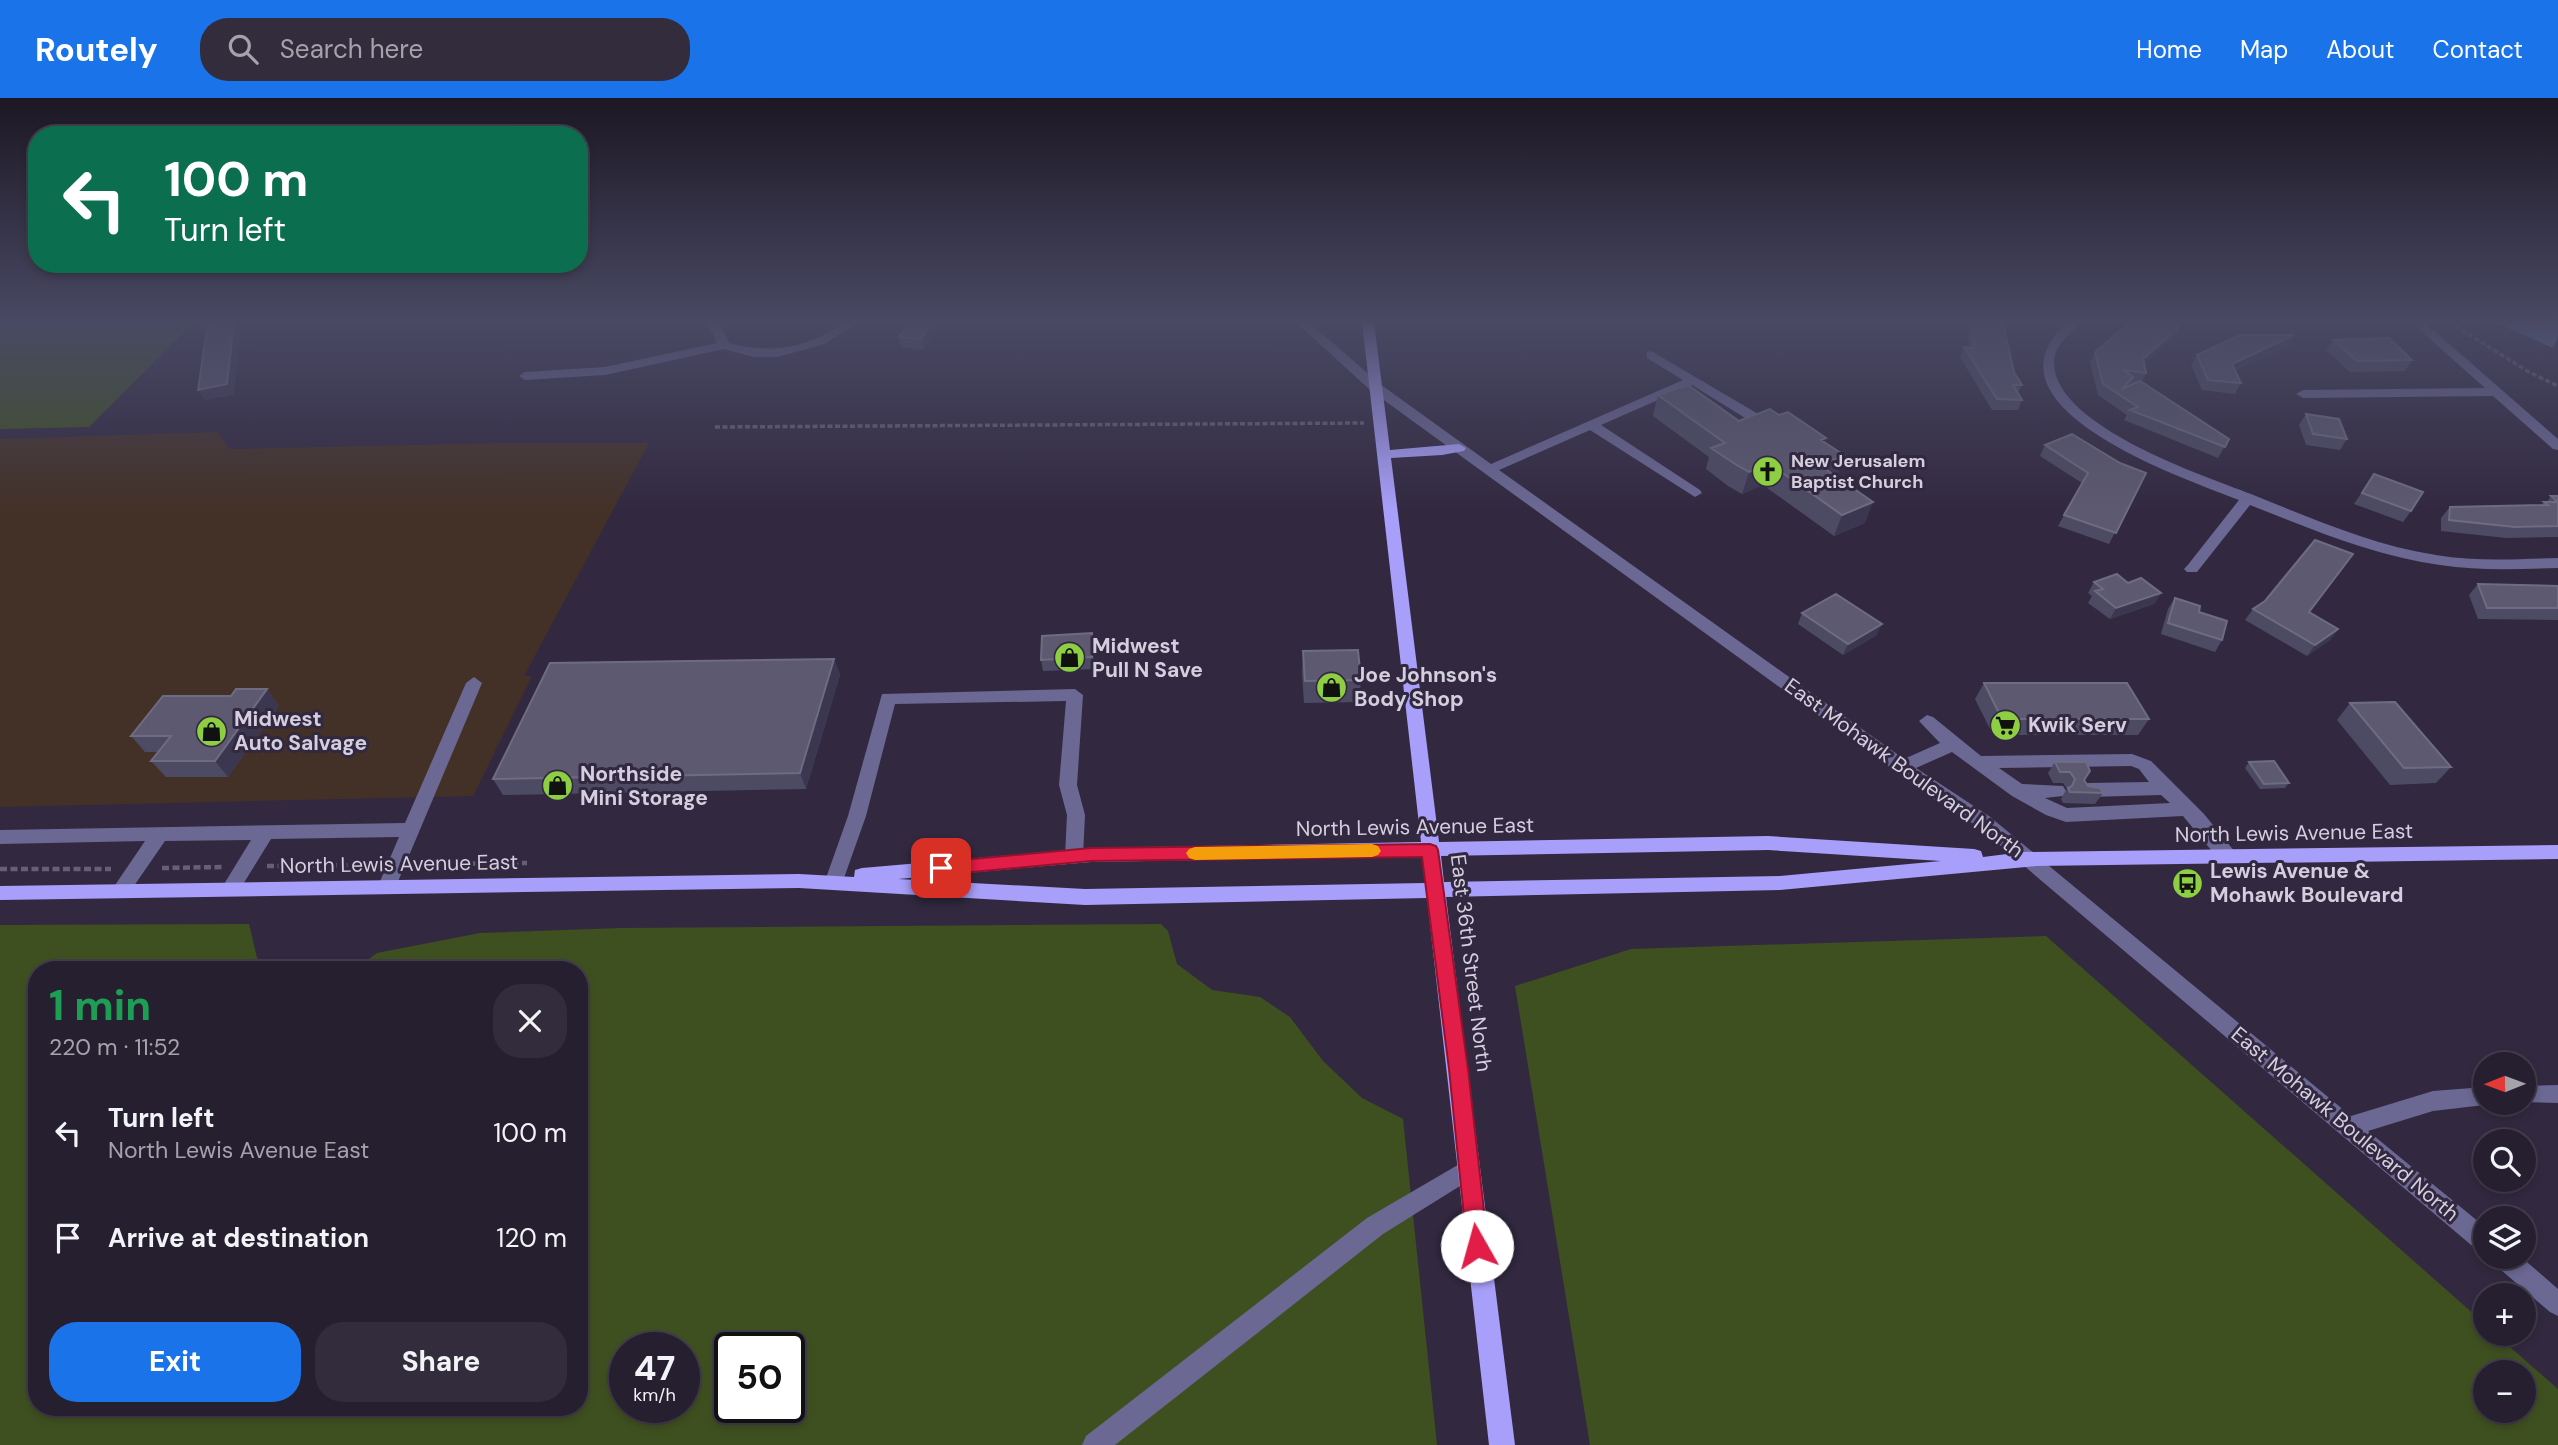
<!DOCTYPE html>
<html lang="en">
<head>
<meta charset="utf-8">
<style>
	body { margin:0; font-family:"DM Sans",sans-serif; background:#322c3c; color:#f1f3f6; height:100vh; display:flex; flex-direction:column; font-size:26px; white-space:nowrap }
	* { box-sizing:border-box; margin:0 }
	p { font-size:23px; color:#a4a2ab }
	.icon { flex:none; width:38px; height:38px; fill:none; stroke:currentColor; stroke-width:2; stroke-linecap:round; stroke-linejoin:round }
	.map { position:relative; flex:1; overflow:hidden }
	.sheet { position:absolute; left:28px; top:863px; width:560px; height:455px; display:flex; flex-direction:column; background:#261f30; border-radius:28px; box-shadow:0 4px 10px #0003,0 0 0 2px #423d4c }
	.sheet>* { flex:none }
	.top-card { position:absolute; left:28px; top:28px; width:560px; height:147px; border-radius:28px; box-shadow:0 4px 10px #0003,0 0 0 2px #423d4c; background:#0b6e4f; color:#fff; overflow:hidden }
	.needle { width:46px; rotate:269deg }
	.buttons { position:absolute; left:2473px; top:954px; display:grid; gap:14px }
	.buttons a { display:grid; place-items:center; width:63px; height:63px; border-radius:50%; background:#261f30; box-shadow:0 4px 10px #0003,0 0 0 2px #423d4c; font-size:35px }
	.speed { position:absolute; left:609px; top:1234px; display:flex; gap:14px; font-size:35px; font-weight:700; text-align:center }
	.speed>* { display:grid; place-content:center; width:91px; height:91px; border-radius:50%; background:#261f30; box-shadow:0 4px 10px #0003,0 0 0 2px #423d4c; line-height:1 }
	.speed small { font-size:18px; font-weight:400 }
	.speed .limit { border:4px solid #111; border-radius:10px; background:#fff; color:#111 }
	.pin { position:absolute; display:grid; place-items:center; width:60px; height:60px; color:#fff; margin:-30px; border-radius:14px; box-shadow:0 4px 10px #0006 }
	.me { position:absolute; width:77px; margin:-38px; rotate:353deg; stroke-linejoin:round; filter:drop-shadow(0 0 5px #0008) }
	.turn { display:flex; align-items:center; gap:24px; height:147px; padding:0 21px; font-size:32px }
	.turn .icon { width:91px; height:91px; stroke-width:2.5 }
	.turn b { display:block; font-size:49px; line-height:60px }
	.round { display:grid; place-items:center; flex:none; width:74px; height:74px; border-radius:28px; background:#322c3c }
	.overview { display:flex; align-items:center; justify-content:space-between; height:119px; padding:0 21px }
	h1 { font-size:42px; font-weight:700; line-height:52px; color:#1e9e55 }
	.cta { display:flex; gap:14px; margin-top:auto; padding:14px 21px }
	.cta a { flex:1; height:80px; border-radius:28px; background:#1a73e8; color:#fff; font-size:28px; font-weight:700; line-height:80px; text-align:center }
	.cta a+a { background:#322c3c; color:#f1f3f6 }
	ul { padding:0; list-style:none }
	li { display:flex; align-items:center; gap:21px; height:105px; padding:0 21px }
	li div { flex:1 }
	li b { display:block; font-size:26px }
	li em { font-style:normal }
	header { display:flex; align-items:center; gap:42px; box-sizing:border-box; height:98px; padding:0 35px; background:#1a73e8; color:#fff }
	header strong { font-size:33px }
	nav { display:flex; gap:38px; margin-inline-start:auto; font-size:24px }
	.search { width:490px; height:63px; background:#322c3c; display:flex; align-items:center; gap:18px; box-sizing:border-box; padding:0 24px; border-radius:28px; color:#a4a2ab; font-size:26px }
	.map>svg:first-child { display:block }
</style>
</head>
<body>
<header>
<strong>Routely</strong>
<div class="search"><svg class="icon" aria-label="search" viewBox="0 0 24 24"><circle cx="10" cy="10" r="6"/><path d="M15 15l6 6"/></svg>Search here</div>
<nav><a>Home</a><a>Map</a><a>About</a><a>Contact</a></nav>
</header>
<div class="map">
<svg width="2558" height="1347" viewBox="0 0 2558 1347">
	<rect width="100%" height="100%" fill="#322940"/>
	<path fill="#433128" d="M217 334 230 351 499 345H649L524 578H532L473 698 0 709V341Z"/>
	<path fill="#3f5020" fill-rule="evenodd" d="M0 224H194L89 329 0 331Z
		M249 826 257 860 274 871 37 872V1309H579V872L355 871 377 855 480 835 621 830 1161 826 1168 833 1177 866 1212 892 1260 899 1290 919 1323 963 1362 1000 1403 1021 1437 1347H0V827ZM625 1250H684V1309H625ZM730 1250H789V1309H730Z
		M2046 838 2485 1226V1236H2495L2558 1291V1347H1590L1515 888 1631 851ZM2485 1274H2524V1312H2485Z"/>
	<path fill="#5e81b6" d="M2495 224H2558V239L2553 250Z"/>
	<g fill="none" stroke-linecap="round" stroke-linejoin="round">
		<path stroke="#676074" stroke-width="3.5" stroke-dasharray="5 2.5" stroke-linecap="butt" d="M2449 224 2529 274 2558 288
			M715 329 1364 325"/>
		<path stroke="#676074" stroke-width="4.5" stroke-dasharray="7 3.5" stroke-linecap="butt" d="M417 766 527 765
			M267 768 373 767
			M162 770 223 769
			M0 771H111"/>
		<path fill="#6b6894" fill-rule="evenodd" d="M707 224H719L729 245C759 253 788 253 817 240 833 233 841 223 858 224L825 246 777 259H753L724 251 605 277 525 282 519 278 525 274 605 269 717 245Z
			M1296 224H1309L1380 286 1491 366 1683 282 1647 260V254L1651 253 1760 317V323H1750L1692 287 1601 327 1700 392 1702 395 1695 399 1590 332 1499 372 1904 661 1940 645 1919 623 1927 617 1933 619 1981 658 2132 656 2151 663 2204 716 2235 754 2237 759 2235 764H2221L2183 718 2066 724 2046 717 2012 698 1952 654 1916 670 1989 718 2351 1018 2433 993 2485 989V1004L2493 1006 2433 1013 2368 1033 2485 1129V1155L2477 1152 1977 728 1935 702 1370 292ZM2131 668 2139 671 2149 684 2088 685 2082 687 2079 692 2082 697 2088 699 2161 697 2170 705 2067 710 2045 700 2063 698 2066 693 2063 688 2022 686 1999 670Z
			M2068 224H2081C2070 237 2053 247 2054 267 2058 329 2202 377 2251 396 2311 420 2372 447 2436 457 2476 464 2518 461 2558 460V470C2519 471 2479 473 2440 467 2374 458 2311 431 2250 407L2197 474H2187L2184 471 2187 468 2239 402C2183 380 1972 308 2068 224Z
			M2411 224H2424L2558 341V352L2553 351 2493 298 2303 300 2296 296 2303 292 2485 290Z
			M474 579 482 585 394 793 387 795 380 793 378 788 399 739 271 741 237 796 230 798 223 796 221 791 251 742 165 743 127 798 120 800 113 798 111 793 145 743 0 746V732L405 725 466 585Z
			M1075 591 1083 597 1077 687 1085 717 1083 758 1081 763H1067L1065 758 1067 717 1059 687 1066 603 895 606 866 718 844 780 842 785 835 787 828 785 826 780 848 718 882 596Z
			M2558 987V1005L2519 1004H2524V988Z
			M1468 1061 1476 1064 1479 1071 1476 1078 1383 1136 1115 1347H1082L1086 1338 1367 1120Z
			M2491 1158H2520L2558 1191V1218L2550 1214 2494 1166Z"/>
		<path fill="#a89ffa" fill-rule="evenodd" d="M1362 224H1374L1390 352 1459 346 1466 350 1464 353 1442 357 1391 360 1439 744 1768 738 1974 751 1981 753 1983 759 2023 754 2558 747V761L2036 768 1780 792 1446 799 1515 1347H1489L1427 800 1085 807 799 790 0 802V788L799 776 854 779 855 772 862 770 1091 750 1421 744ZM1768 752 1941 763 1780 778 1444 784 1441 758ZM1422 758 1425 785 1085 791 898 781 1091 764Z"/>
	</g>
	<path fill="#4d4b63" d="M910 224H943L923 252 901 249 899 239Z
		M1971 224H1988L2014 274 2022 287 2018 295 2022 302 2018 312H1992L1960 259 1964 249H1969L1968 232Z
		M2180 228 2175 238 2144 266 2146 275 2142 284 2229 341 2218 360 2124 322 2127 317 2098 297 2090 264 2095 254Z
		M2294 237 2288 248 2235 273 2241 285 2235 296 2202 292 2191 267 2197 257Z
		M2333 242 2412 262 2405 273 2350 274 2326 252Z
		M1658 297 1739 323 1779 317 1825 344 1837 379 1865 425 1834 438 1763 387 1742 396 1728 388 1706 371 1709 359 1653 318Z
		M2306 316 2347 341 2340 352 2306 347 2299 327Z
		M2045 347 2120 365 2146 375 2109 446 2058 428 2082 385 2040 358Z
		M2374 376 2411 413 2403 424 2354 406Z
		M2551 398H2558V439L2506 440 2441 433V420L2450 409 2541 407 2544 404H2547Z
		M2345 467 2309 515 2338 531 2330 542 2307 558 2245 522 2253 511Z
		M2094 484 2128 485 2161 495 2154 506 2110 521 2088 505 2092 498 2088 495Z
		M2478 486 2558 488V522L2478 521 2469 497Z
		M2175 500 2199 514 2222 542 2215 554 2161 536 2168 511Z
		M1802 515 1877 537 1843 557 1798 526Z
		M1094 546V571L1043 573 1041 562Z
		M1303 553 1361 582 1359 604 1304 605 1302 575Z
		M834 561 840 577 806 691 503 697 493 681Z
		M1984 585 2149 621 2138 637H1993L1975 601Z
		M267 591 279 608 228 679H166L151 663 158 654H145L131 638 231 598Z
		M2350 605 2451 669 2436 685 2390 687 2337 622Z
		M2055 664 2084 683 2088 688 2103 695 2095 706 2063 705 2061 701 2067 691 2063 685H2053L2048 675Z
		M2249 664 2289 685 2285 690 2260 691 2245 670Z"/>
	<path fill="#3c3750" d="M234 224H238L241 228 234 297 205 302 198 292Z
		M934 224H943L923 252 921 241Z
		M2180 228 2175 238 2137 272 2143 261Z
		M2294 237 2288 248 2226 277 2232 266Z
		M1844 357 1837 379 1821 368Z
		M1770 366 1763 387 1742 396 1749 374Z
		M1873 404 1865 425 1834 438 1842 417Z
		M2161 495 2154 506 2110 521 2116 510Z
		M1882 526 1877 537 1843 557 1848 546Z
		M2338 531 2330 542 2307 558 2315 547Z
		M1092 535 1094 546V571L1092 559Z
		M834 561 840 577 806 691 800 675Z
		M267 591 279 608 228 679 215 663Z"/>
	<path fill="#5c5970" stroke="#6e6c82" stroke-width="2" d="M221 224H234L227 286 198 292 207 230Z
		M910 224H934L921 241 899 239Z
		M1972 224H1988L2003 226 2014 274 2022 287H2013L2022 302 1997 301 1964 249 1974 250Z
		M2130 224H2167L2180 228 2143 261 2146 275 2124 272 2133 279 2122 291 2140 283 2229 341 2225 349 2130 312 2138 309 2103 286 2095 254Z
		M2240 237H2294L2232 266 2241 285 2208 282 2197 257Z
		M2389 240 2412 262 2357 263 2333 242Z
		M1688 287 1739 323 1770 311 1779 317 1788 314 1826 340 1821 342 1844 357 1821 368 1873 404 1842 417 1770 366 1749 374 1735 366 1711 350 1725 345 1658 297Z
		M2306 316 2339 321 2347 341 2313 336Z
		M2072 336 2120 365 2146 375 2116 435 2064 417 2088 375 2045 347Z
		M2374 376 2423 394 2411 413 2362 395Z
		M2551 398H2558V428L2515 429 2449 422 2450 409 2548 407 2544 404H2558Z
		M2315 442 2353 456 2309 514 2338 531 2315 547 2253 511 2265 503Z
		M2117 476 2128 485 2141 480 2161 495 2116 510 2095 493 2103 491 2094 484Z
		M2478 486 2558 488V510H2487Z
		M1836 496 1882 526 1848 546 1802 515Z
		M2175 500 2200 508 2199 514 2227 523 2222 542 2168 525Z
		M1092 535V559L1041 562 1042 538Z
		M1358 552 1361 582 1305 583 1303 553Z
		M834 561 800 675 493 681 550 565Z
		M1984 585H2127L2149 621H2002Z
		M236 591H267L215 663H151L171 638H131L163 598H231Z
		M2395 604 2451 669 2404 670 2350 605Z
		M2274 663 2289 685 2264 686 2249 664Z
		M2055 664H2086L2090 673 2084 682 2088 688 2100 690 2103 695 2070 694 2068 690 2072 688 2075 681 2070 674H2060Z"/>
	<linearGradient id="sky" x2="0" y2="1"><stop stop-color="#1c1723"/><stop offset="0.54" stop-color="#494964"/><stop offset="1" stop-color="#494964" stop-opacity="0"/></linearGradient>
	<rect width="2558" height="412" fill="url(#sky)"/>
	<path fill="#e11d48" stroke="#92132f" stroke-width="2" d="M1430 746 1436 748 1438 752 1468 971 1488 1148 1485 1156 1477 1158 1470 1156 1467 1148 1449 971 1422 759 1091 763 941 777 935 775 932 770 935 766 941 764 1091 750Z"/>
	<path fill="#f59e0b" d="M1372 746 1378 748 1381 753 1378 757 1372 759 1195 762 1189 760 1186 755 1189 751 1195 749Z"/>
	<defs>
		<symbol id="church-disc" viewBox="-11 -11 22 22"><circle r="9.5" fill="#8ece43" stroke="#322940"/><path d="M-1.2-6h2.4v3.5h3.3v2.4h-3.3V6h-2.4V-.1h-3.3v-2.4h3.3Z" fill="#111"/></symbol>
		<symbol id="shop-disc" viewBox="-11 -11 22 22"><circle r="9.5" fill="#8ece43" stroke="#322940"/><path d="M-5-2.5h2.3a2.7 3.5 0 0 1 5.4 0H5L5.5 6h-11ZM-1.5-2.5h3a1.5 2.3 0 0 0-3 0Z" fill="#111"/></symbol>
		<symbol id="supermarket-disc" viewBox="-11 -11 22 22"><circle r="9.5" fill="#8ece43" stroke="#322940"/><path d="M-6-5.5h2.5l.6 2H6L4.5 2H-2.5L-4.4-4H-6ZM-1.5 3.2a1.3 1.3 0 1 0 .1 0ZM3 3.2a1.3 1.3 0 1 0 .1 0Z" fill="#111"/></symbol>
		<symbol id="bus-disc" viewBox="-11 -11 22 22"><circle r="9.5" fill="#8ece43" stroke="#322940"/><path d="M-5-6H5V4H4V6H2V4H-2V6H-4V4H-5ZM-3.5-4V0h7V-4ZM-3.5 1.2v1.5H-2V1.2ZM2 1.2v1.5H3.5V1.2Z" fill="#111"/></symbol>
	</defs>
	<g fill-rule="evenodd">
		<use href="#church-disc" x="1750" y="356" width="35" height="35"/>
		<use href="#shop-disc" x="1052" y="542" width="35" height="35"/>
		<use href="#shop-disc" x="1314" y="572" width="35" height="35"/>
		<use href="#supermarket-disc" x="1988" y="610" width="35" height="35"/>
		<use href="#shop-disc" x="194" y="616" width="35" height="35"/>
		<use href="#shop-disc" x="540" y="670" width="35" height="35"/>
		<use href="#bus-disc" x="2170" y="768" width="35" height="35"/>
	</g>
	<g text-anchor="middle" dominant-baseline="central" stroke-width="6" stroke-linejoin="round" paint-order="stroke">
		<g font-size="18" font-weight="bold" fill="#d4cfde" stroke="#322940" text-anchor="start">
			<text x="1791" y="363">New Jerusalem<tspan x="1791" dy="21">Baptist Church</tspan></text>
		</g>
		<g font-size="21" font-weight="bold" fill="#d4cfde" stroke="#322940" text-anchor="start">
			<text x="1092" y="548">Midwest<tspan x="1092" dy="24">Pull N Save</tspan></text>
			<text x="1354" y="577">Joe Johnson's<tspan x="1354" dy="24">Body Shop</tspan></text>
			<text x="234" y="621">Midwest<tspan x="234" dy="24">Auto Salvage</tspan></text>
			<text x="2028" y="627">Kwik Serv</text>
			<text x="580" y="676">Northside<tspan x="580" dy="24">Mini Storage</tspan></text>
			<text x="2210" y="773">Lewis Avenue &amp;<tspan x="2210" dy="24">Mohawk Boulevard</tspan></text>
		</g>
		<g font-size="21" fill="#d4cfde" stroke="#322940">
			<text transform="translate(1904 670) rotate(36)">East Mohawk Boulevard North</text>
			<text transform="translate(1415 729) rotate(-1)">North Lewis Avenue East</text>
			<text transform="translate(2294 735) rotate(-1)">North Lewis Avenue East</text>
			<text transform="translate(399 766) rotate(-1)">North Lewis Avenue East</text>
			<text transform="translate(1471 865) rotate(83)">East 36th Street North</text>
			<text transform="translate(2345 1026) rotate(40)">East Mohawk Boulevard North</text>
		</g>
	</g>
</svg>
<div class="buttons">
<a><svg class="needle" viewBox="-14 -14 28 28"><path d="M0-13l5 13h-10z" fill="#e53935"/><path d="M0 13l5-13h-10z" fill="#a4a2ab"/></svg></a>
<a><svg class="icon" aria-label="search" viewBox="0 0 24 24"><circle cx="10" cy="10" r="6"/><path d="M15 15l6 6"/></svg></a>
<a><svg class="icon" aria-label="layers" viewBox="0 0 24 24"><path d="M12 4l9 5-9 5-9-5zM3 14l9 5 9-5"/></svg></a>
<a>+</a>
<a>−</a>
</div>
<div class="speed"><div>47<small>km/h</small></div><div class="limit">50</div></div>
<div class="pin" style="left:941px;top:770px;background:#d93025"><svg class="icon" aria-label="arrive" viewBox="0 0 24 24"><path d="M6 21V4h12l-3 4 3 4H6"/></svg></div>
<svg class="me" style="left:1477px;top:1148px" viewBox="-20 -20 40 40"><circle r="19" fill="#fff"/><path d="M0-13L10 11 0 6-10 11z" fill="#e11d48"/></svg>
<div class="top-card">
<div class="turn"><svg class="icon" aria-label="left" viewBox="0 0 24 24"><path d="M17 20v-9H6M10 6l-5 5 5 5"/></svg><div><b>100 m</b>Turn left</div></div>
</div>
<section class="sheet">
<div class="overview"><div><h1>1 min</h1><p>220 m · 11:52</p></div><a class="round"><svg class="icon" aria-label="close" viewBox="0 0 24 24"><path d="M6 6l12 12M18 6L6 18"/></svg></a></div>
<ul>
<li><svg class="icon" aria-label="left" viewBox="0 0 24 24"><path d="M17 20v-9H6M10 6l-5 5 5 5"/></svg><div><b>Turn left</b><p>North Lewis Avenue East</p></div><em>100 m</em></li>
<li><svg class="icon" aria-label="arrive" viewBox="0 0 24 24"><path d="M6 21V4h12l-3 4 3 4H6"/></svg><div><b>Arrive at destination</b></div><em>120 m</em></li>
</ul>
<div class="cta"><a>Exit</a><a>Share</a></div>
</section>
</div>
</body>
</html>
